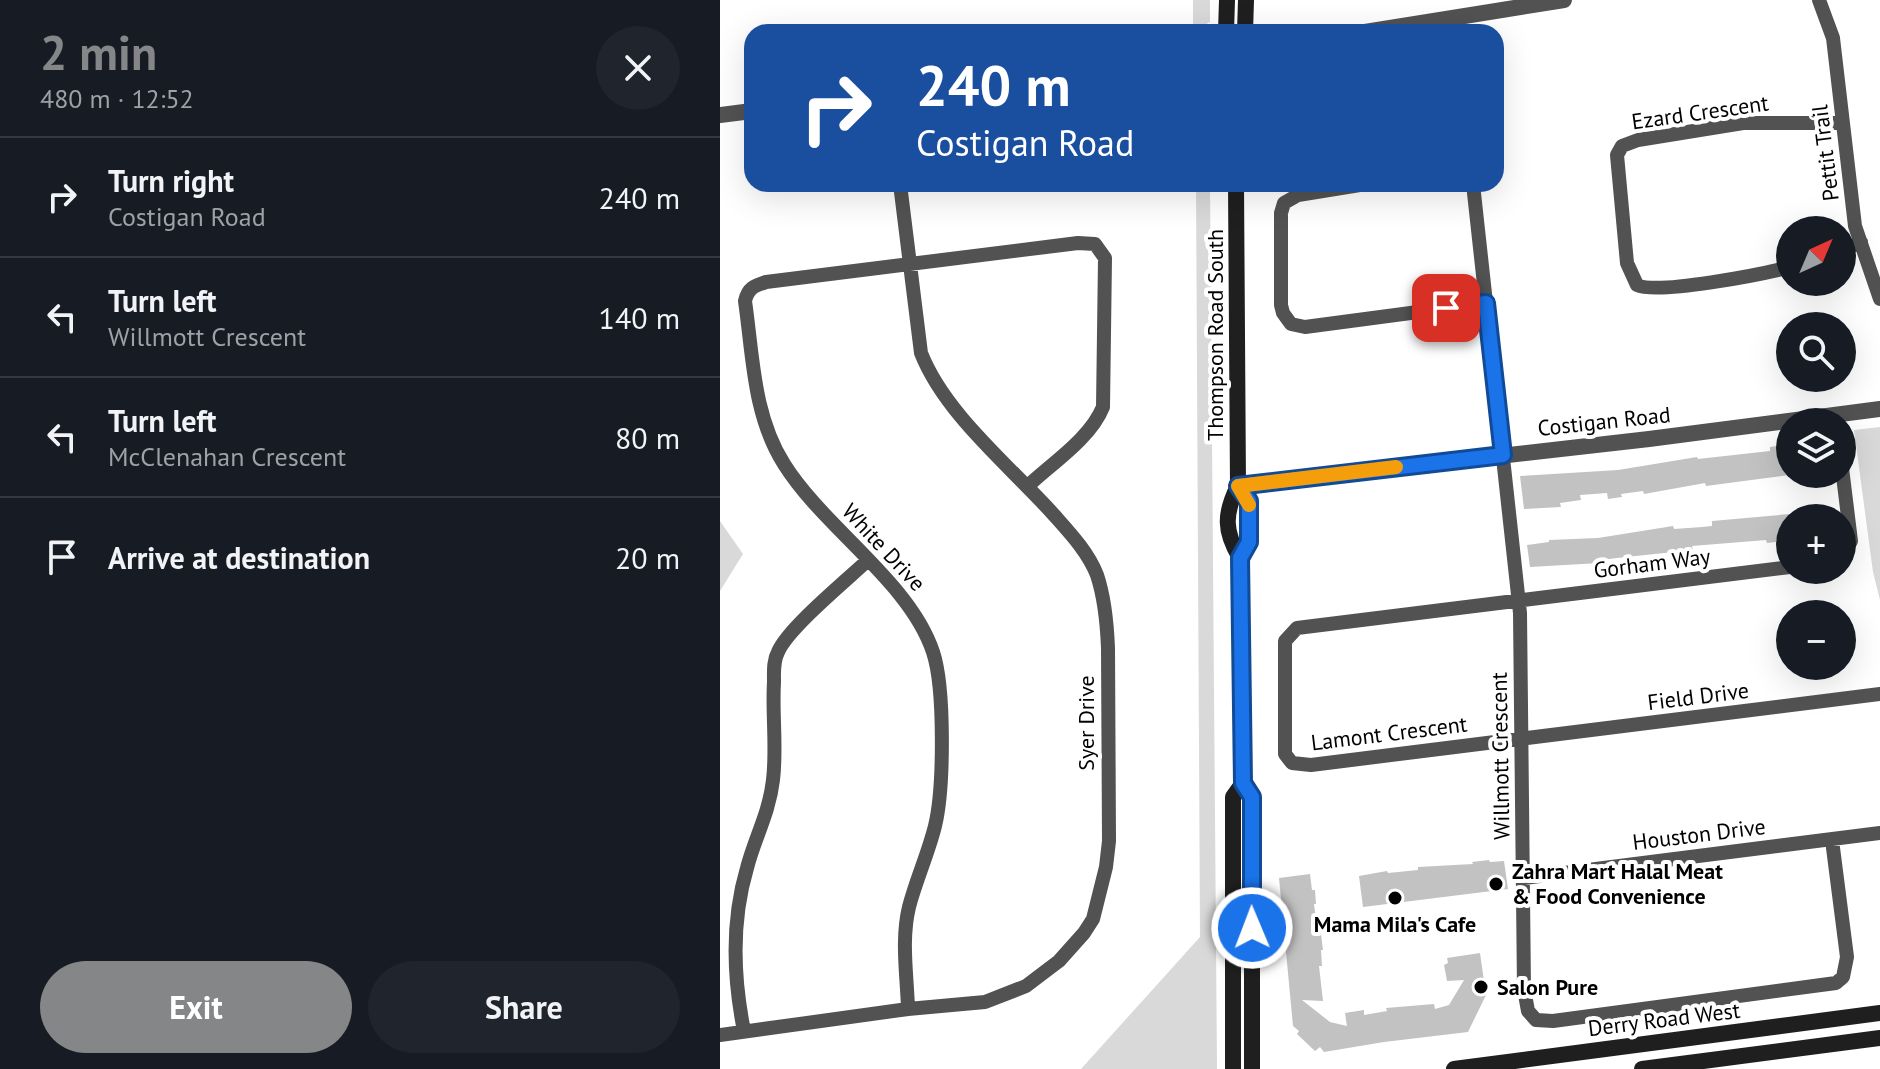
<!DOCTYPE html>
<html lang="en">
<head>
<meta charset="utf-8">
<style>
	body { margin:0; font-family:"PT Sans",sans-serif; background:#20242c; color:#f1f3f6; height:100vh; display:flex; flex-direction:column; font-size:30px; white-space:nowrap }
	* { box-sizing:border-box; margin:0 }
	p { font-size:26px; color:#9ea1a6 }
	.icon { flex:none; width:44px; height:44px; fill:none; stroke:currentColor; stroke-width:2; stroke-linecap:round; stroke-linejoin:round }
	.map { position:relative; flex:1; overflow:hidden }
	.panel { display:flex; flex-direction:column; background:#171b24; width:720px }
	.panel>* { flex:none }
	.top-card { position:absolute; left:24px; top:24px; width:760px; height:168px; border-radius:24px; box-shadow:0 8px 32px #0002; background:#1a4fa0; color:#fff; overflow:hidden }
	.needle { width:52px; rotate:44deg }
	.tools { position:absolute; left:1056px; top:216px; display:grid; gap:16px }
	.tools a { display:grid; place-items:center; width:80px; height:80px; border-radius:50%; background:#171b24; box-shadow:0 8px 32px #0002; font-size:40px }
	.pin { position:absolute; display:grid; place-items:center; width:68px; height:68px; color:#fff; margin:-34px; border-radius:16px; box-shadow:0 4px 12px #0006 }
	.me { position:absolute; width:88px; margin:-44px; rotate:359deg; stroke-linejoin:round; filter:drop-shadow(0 0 6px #0008) }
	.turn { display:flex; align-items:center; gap:28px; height:168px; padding:0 40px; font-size:36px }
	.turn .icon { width:104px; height:104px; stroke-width:2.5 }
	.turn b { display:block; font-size:56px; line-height:68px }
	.round { display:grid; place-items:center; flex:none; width:84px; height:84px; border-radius:42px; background:#20242c }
	.overview { display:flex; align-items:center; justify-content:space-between; height:136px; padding:0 40px }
	h1 { font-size:48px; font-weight:800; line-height:60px; color:#858687 }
	.primary-button { display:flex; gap:16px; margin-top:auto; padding:16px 40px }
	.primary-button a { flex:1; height:92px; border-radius:48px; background:#858687; color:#fff; font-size:32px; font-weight:800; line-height:92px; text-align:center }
	.primary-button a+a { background:#20242c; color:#f1f3f6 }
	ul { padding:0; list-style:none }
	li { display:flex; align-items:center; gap:24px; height:120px; padding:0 40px; border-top:2px solid #363941 }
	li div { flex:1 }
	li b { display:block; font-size:30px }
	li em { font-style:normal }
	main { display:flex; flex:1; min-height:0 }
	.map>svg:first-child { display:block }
</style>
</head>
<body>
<main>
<section class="panel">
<div class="overview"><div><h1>2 min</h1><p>480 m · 12:52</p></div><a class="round"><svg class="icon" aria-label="close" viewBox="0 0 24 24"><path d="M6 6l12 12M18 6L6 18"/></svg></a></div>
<ul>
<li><svg class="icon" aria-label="right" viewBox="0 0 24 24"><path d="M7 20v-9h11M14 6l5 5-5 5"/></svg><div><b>Turn right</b><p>Costigan Road</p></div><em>240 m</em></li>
<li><svg class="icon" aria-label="left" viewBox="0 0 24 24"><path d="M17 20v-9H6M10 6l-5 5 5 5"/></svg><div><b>Turn left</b><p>Willmott Crescent</p></div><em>140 m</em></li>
<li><svg class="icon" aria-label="left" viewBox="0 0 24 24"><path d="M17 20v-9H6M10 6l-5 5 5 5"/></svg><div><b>Turn left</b><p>McClenahan Crescent</p></div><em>80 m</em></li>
<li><svg class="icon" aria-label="arrive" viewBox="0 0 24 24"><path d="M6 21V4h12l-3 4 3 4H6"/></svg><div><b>Arrive at destination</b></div><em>20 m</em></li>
</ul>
<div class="primary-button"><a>Exit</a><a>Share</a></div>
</section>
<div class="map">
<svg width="1160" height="1069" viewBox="0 0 1160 1069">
	<rect width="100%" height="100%" fill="#fff"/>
	<path fill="#d9d9d9" d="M473 0H490V22L473 31Z
		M476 184H490L497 1069H361L480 937Z
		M1160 427V600L1153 572 1134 430Z
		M0 521 23 554 0 591Z"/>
	<path fill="#c2c2c2" d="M1070 444V475L986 486 985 483 924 494 923 491 901 494 902 497 888 499 887 493 860 495 861 500 840 503 841 507 804 509 800 476 898 470 977 457 978 459 1050 451V447Z
		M1104 505 1106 518H1083L1082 507Z
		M1070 514V538L1056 539V542L1047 543 1046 540 972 546 973 550 906 557 880 560V563L810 567 807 545 829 542V540L878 538 953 526 954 529 982 527 992 526V521Z
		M769 860 770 862 784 861 788 889 643 907 639 876 667 871 668 873 698 870V867L753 864 752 862Z
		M590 874 592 890H595L596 904H594L598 934H601L603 950H601L602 966H599L603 1001 582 1000 610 1022 627 1026 625 1013 644 1010V1015L667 1011 666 1008 714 1004 715 1009 729 1005 744 980 727 981 724 965 728 963 727 958 760 953 766 995 748 1032 664 1042 604 1052 600 1047 595 1051 577 1034 579 1031 573 1026 559 878Z"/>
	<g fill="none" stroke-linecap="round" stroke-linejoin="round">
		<path stroke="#525252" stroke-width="14" d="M1099 0 1113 38 1135 226 1160 299
			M733 18 735 32
			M646 184 578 195 564 203 561 213V305L563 313 571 324 585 327 766 303
			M753 184 800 613 804 989 808 1011 816 1020 833 1021 1116 983 1123 977 1127 957 1112 840
			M1122 250 1141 242
			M1070 267C1043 274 938 295 917 285L907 263 897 155 902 146 918 140 1023 123H1123
			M1122 468 1131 541 1122 558
			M1070 567 577 628 565 641V754L572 763 591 765 1160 694
			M804 878 1160 833
			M188 1009C187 975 181 940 189 907 196 880 208 854 215 826 224 789 225 688 213 652 190 582 104 528 64 464 33 415 33 356 25 301 28 288 34 286 46 282L358 243 375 244 385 258 383 407C370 439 332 463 308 486
			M24 1031C13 976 11 922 27 868 35 837 49 814 53 780 57 748 52 714 54 682 54 672 53 661 58 652 68 628 127 580 148 560
			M0 1035 188 1009 265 1002 306 986 339 961 364 933 373 919 386 867 389 841 388 648C387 623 385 599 377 575 368 552 350 533 334 515 290 466 225 414 201 353L180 184"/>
		<path stroke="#525252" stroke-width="16" d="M645 32 844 0
			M0 115 32 111
			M518 486 929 439 1160 409"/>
		<path stroke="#1f1f1f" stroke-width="16" d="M506 32 507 0
			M525 32 526 0
			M516 184 518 486C504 514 504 531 520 558L523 783 532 797V1069
			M518 486 529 501V542L520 558
			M513 1069V797L523 783
			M734 1069 1160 1013
			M922 1069 1160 1038"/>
	</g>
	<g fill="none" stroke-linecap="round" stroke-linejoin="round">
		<defs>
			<path id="route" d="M532 928V797L523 783 520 558 529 542V501L518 486 783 455 766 303 726 308"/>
		</defs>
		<use href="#route" stroke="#114b97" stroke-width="20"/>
		<use href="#route" stroke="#1a73e8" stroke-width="14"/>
		<path stroke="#f59e0b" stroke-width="14" d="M529 505 518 486 676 467"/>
	</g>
	<g fill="#000" stroke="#fff" stroke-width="3">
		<circle cx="776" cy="884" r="8"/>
		<circle cx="675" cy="898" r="8"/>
		<circle cx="761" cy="987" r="8"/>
	</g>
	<g text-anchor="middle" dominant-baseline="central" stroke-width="8" stroke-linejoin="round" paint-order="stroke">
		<g font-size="22" fill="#000" stroke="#fff">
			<text transform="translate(980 112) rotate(-8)">Ezard Crescent</text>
			<text transform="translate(1105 153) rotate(-97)">Pettit Trail</text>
			<text transform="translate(495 335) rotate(-90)">Thompson Road South</text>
			<text transform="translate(884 421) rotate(-6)">Costigan Road</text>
			<text transform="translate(164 547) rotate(47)">White Drive</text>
			<text transform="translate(932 563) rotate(-7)">Gorham Way</text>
			<text transform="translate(978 696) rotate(-7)">Field Drive</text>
			<text transform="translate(366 723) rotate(-90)">Syer Drive</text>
			<text transform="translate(669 733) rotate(-7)">Lamont Crescent</text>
			<text transform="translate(780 756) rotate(-91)">Willmott Crescent</text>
			<text transform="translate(979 834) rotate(-7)">Houston Drive</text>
			<text transform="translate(944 1019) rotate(-7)">Derry Road West</text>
		</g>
		<g font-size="22" font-weight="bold" fill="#000" stroke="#fff" text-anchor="start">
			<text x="792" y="871">Zahra Mart Halal Meat<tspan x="792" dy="25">&amp; Food Convenience</tspan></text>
			<text x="675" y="924" text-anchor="middle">Mama Mila's Cafe</text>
			<text x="777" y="987">Salon Pure</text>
		</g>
	</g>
</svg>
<div class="tools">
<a><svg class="needle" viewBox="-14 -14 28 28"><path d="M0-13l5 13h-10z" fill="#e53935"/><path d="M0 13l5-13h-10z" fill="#9ea1a6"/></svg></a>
<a><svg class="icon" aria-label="search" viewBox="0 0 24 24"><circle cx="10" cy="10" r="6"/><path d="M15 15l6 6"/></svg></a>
<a><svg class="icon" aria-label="layers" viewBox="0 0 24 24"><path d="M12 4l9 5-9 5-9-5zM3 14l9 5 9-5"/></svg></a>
<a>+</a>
<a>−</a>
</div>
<div class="pin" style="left:726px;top:308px;background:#d93025"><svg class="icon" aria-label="arrive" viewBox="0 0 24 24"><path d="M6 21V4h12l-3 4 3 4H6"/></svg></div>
<svg class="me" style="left:532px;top:928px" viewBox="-20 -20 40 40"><circle r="17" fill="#1a73e8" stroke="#fff" stroke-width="3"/><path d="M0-11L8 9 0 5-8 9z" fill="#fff"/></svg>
<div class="top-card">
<div class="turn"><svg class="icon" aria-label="right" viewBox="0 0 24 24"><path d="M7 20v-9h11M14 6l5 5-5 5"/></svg><div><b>240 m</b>Costigan Road</div></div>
</div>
</div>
</main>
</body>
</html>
